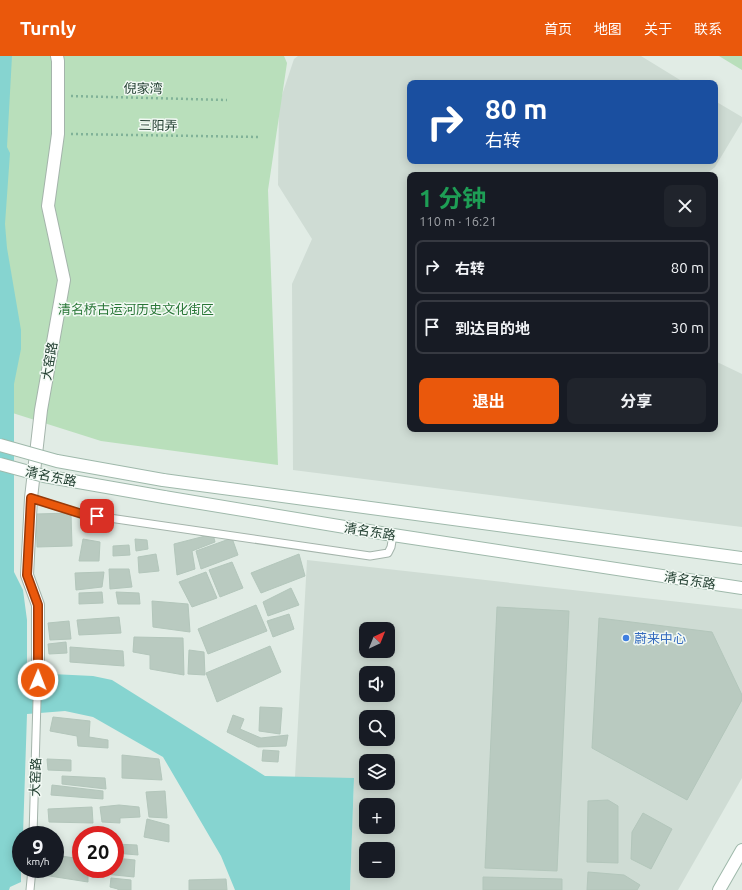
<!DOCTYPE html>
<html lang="zh">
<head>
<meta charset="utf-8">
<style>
	body { margin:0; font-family:Ubuntu,"Noto Sans SC",sans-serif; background:#20242c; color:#f1f3f6; height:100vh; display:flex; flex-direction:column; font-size:15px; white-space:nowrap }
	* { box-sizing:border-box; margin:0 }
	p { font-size:13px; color:#9ea1a6 }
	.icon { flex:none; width:22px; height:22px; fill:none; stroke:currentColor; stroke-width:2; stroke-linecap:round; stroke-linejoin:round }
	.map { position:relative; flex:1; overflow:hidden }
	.side { position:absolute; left:407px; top:116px; width:311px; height:260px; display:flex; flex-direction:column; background:#171b24; border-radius:8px; box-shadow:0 2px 10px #0003 }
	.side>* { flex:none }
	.hud { position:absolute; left:407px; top:24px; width:311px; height:84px; border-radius:8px; box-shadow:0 2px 10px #0003; background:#1a4fa0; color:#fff; overflow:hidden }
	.needle { width:26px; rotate:43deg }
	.tools { position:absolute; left:359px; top:566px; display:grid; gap:8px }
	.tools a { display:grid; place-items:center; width:36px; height:36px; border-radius:8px; background:#171b24; box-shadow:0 2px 10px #0003; font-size:20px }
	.speed { position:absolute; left:12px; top:770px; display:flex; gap:8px; font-size:20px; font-weight:700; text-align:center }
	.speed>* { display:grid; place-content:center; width:52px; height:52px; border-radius:50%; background:#171b24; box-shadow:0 2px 10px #0003; line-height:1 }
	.speed small { font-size:10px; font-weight:400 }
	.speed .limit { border:6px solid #d22; background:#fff; color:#111 }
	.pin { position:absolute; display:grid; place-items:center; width:34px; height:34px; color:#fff; margin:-17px; border-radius:8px; box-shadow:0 2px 6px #0006 }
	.me { position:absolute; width:44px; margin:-22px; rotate:1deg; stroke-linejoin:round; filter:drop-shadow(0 0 3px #0008) }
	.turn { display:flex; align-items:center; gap:14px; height:84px; padding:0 12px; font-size:18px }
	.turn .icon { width:52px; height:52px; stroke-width:2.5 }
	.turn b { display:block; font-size:28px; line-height:34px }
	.round { display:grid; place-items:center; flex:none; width:42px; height:42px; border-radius:8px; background:#20242c }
	.overview { display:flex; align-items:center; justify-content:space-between; height:68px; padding:0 12px }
	h1 { font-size:24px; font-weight:700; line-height:30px; color:#1e9e55 }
	.button { display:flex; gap:8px; margin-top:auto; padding:8px 12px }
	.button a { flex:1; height:46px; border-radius:8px; background:#ea580c; color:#fff; font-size:16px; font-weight:700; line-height:46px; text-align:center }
	.button a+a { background:#20242c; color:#f1f3f6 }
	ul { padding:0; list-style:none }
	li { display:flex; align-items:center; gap:12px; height:54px; margin:0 8px 6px; padding:0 4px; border:2px solid #363941; border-radius:8px }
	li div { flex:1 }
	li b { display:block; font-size:15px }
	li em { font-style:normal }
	header { display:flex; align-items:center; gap:24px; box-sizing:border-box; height:56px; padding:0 20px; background:#ea580c; color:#fff }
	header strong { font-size:19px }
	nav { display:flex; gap:22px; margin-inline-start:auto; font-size:14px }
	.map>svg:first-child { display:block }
</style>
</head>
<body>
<header>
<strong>Turnly</strong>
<nav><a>首页</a><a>地图</a><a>关于</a><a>联系</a></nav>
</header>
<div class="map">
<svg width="742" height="834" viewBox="0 0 742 834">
	<rect width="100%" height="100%" fill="#e1ece5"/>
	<path fill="#cfdcd4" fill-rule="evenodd" d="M298 0H641L685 27H410V105H715V45L742 61V66L715 111 705 119H410V373H715V305L742 318V471L293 414 292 228 312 183 278 129 279 48 294 3Z
		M307 504 742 553V722L678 834H350L354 723 295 721ZM366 573H388V595H366ZM366 617H388V639H366ZM366 661H388V683H366ZM366 705H388V727H366ZM366 749H388V771H366ZM366 793H388V815H366Z"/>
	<path fill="#b9dfbb" d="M0 0H284L287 7 268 134 278 409 101 385 0 353Z
		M719 0H742V14Z"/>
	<path fill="#86d4d0" d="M0 0H12L7 91 10 97 5 168 7 192 21 274V293L14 328V516L23 534 27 564V609L31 617 93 620 112 624 265 720 354 722 350 834H235L221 800 163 701 93 661 65 655 27 658 23 779H21V826L10 831 9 834H0Z"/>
	<path fill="#b9cac0" stroke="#b3c6bb" d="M71 457 72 490 37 491 36 458Z
		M213 478 215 486 192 495 195 513 177 519 174 488Z
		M232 482 238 499 201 513 196 495Z
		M83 483 100 486 99 505H79Z
		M135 483 147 484 148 493 136 495Z
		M129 489 130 499 113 500V490Z
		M156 498 159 515 139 517 138 501Z
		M299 498 305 520 261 537 251 517Z
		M232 506 243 532 220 541 209 514Z
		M109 513H129L132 531 110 533Z
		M104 516 102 531 76 534 75 517Z
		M206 516 217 542 192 551 179 526Z
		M291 532 299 549 268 560 263 546Z
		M102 536 103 547 79 548V537Z
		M116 536 139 537 140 548H118Z
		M152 545 188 548 190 576 153 571Z
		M256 549 267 575 208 598 198 573Z
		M497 551 569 555 557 815 485 812Z
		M289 558 294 573 273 581 267 565Z
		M119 561 121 577 79 579 77 564Z
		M599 562 712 576 742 639V644L687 744 592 692Z
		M69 565 71 583 50 584 48 567Z
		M134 581 183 582 184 619 150 613V599L133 596Z
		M66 586 67 597 49 598 48 588Z
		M270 590 281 616 217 646 206 617Z
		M70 591 123 595 124 610 70 606Z
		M189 594 204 596 205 619 188 618Z
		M260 651 282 652 280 678 259 675Z
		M233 659 244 663 240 673 261 682 288 679 286 690 258 691 227 676Z
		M53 661 90 665 89 681 108 684V692L78 690 77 680 50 675Z
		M263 694 279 695 278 706 262 705Z
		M122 699 159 703 162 724 122 722Z
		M47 703 71 704V715L48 714Z
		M62 720 105 722 106 733 62 728Z
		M52 729 103 735V743L51 739Z
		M165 735 167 762 149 761 146 736Z
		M608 744 618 750V807L587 806 588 745Z
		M119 749 139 751 140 761 120 762V767L102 766 100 751Z
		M92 751 93 767 49 766 48 753Z
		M643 757 672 773 651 813 631 803 632 776Z
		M147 763 169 769V786L144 781Z
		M115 788 137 789 138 799 115 797Z
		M55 799 81 803V813H88V826L43 819 44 813H55Z
		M115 802 135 804 134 821 95 817 96 813H115Z
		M588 816 624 819 640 829 637 834H587Z
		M483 821 562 823V834H483Z
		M111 822 131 824V834H118V833L110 831Z
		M226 823 227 834H189V824Z"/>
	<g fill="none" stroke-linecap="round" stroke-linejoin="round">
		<defs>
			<path id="lane" d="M31 442 82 458 370 500 388 497 391 491 393 479
				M33 779 38 611
				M30 834 32 813"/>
			<path id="street" d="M38 611V549L27 519 31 442 41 354 64 224 48 150 58 78V5L57 0"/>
			<path id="secondary" d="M163 424 742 502
				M164 441 393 479 742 532
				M719 834 742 794"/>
		</defs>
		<use href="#lane" stroke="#a4b4ab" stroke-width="9"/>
		<use href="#street" stroke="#a4b4ab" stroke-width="14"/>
		<use href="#secondary" stroke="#9fb9ab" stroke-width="14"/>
		<path stroke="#80b298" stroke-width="2.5" stroke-dasharray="2 3" stroke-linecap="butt" d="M71 40 227 44
			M71 78 259 81"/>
		<use href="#lane" stroke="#fff" stroke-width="7"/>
		<use href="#street" stroke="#fff" stroke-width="12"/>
		<use href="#secondary" stroke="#fff" stroke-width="12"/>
		<defs>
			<path id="secondary-bridge" d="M0 389 57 405 163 424
				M0 408 44 420 164 441"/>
		</defs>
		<use href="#secondary-bridge" stroke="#9fb9ab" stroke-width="14" stroke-linecap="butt"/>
		<use href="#secondary-bridge" stroke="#fff" stroke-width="12"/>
	</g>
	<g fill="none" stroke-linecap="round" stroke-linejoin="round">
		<defs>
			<path id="route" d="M38 624V549L27 519 31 442 82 458 97 460"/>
		</defs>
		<use href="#route" stroke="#983908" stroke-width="10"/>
		<use href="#route" stroke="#ea580c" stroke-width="7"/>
	</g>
	<circle fill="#3f7fe0" stroke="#f2f9f4" stroke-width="1.5" cx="626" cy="582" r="4"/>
	<g text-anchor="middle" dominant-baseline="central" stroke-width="3" stroke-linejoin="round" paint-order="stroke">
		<g font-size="13" fill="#213e30" stroke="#f2f9f4">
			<text transform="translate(143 32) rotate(1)">倪家湾</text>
			<text transform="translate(158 69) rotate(1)">三阳弄</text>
			<text transform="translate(49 305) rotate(-80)">大窑路</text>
			<text transform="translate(51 420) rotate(12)">清名东路</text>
			<text transform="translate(370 475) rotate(9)">清名东路</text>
			<text transform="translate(690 524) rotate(9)">清名东路</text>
			<text transform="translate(35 721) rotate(-88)">大窑路</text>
		</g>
		<g font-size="13" fill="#297737" stroke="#f2f9f4">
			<text x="136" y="253">清名桥古运河历史文化街区</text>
		</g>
		<g font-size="13" fill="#366cbe" stroke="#f2f9f4" text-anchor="start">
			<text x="634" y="582">蔚来中心</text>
		</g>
	</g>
</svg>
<div class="tools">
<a><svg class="needle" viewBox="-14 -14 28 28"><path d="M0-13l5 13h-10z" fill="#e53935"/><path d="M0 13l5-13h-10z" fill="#9ea1a6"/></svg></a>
<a><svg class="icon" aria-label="sound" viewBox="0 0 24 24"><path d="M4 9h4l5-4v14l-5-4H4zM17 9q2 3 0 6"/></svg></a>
<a><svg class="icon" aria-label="search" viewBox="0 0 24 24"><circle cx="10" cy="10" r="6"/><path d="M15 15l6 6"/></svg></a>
<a><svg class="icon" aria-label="layers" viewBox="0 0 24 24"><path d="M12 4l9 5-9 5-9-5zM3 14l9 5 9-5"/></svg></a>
<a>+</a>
<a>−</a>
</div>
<div class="speed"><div>9<small>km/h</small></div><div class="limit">20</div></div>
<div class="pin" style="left:97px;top:460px;background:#d93025"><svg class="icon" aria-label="arrive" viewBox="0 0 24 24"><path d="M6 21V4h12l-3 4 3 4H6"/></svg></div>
<svg class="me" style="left:38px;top:624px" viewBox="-20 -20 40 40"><circle r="17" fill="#ea580c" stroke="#fff" stroke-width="3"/><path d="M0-11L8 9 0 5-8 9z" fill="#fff"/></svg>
<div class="hud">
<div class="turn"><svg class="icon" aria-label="right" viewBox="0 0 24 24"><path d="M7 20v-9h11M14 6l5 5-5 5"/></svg><div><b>80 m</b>右转</div></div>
</div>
<section class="side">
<div class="overview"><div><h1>1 分钟</h1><p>110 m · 16:21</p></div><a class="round"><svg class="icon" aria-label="close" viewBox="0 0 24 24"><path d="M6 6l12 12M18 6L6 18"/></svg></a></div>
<ul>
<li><svg class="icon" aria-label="right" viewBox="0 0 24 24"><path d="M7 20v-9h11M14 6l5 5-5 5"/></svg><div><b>右转</b></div><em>80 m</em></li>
<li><svg class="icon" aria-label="arrive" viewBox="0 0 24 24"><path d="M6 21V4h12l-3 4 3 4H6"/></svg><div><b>到达目的地</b></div><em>30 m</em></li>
</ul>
<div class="button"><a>退出</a><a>分享</a></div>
</section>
</div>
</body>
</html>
